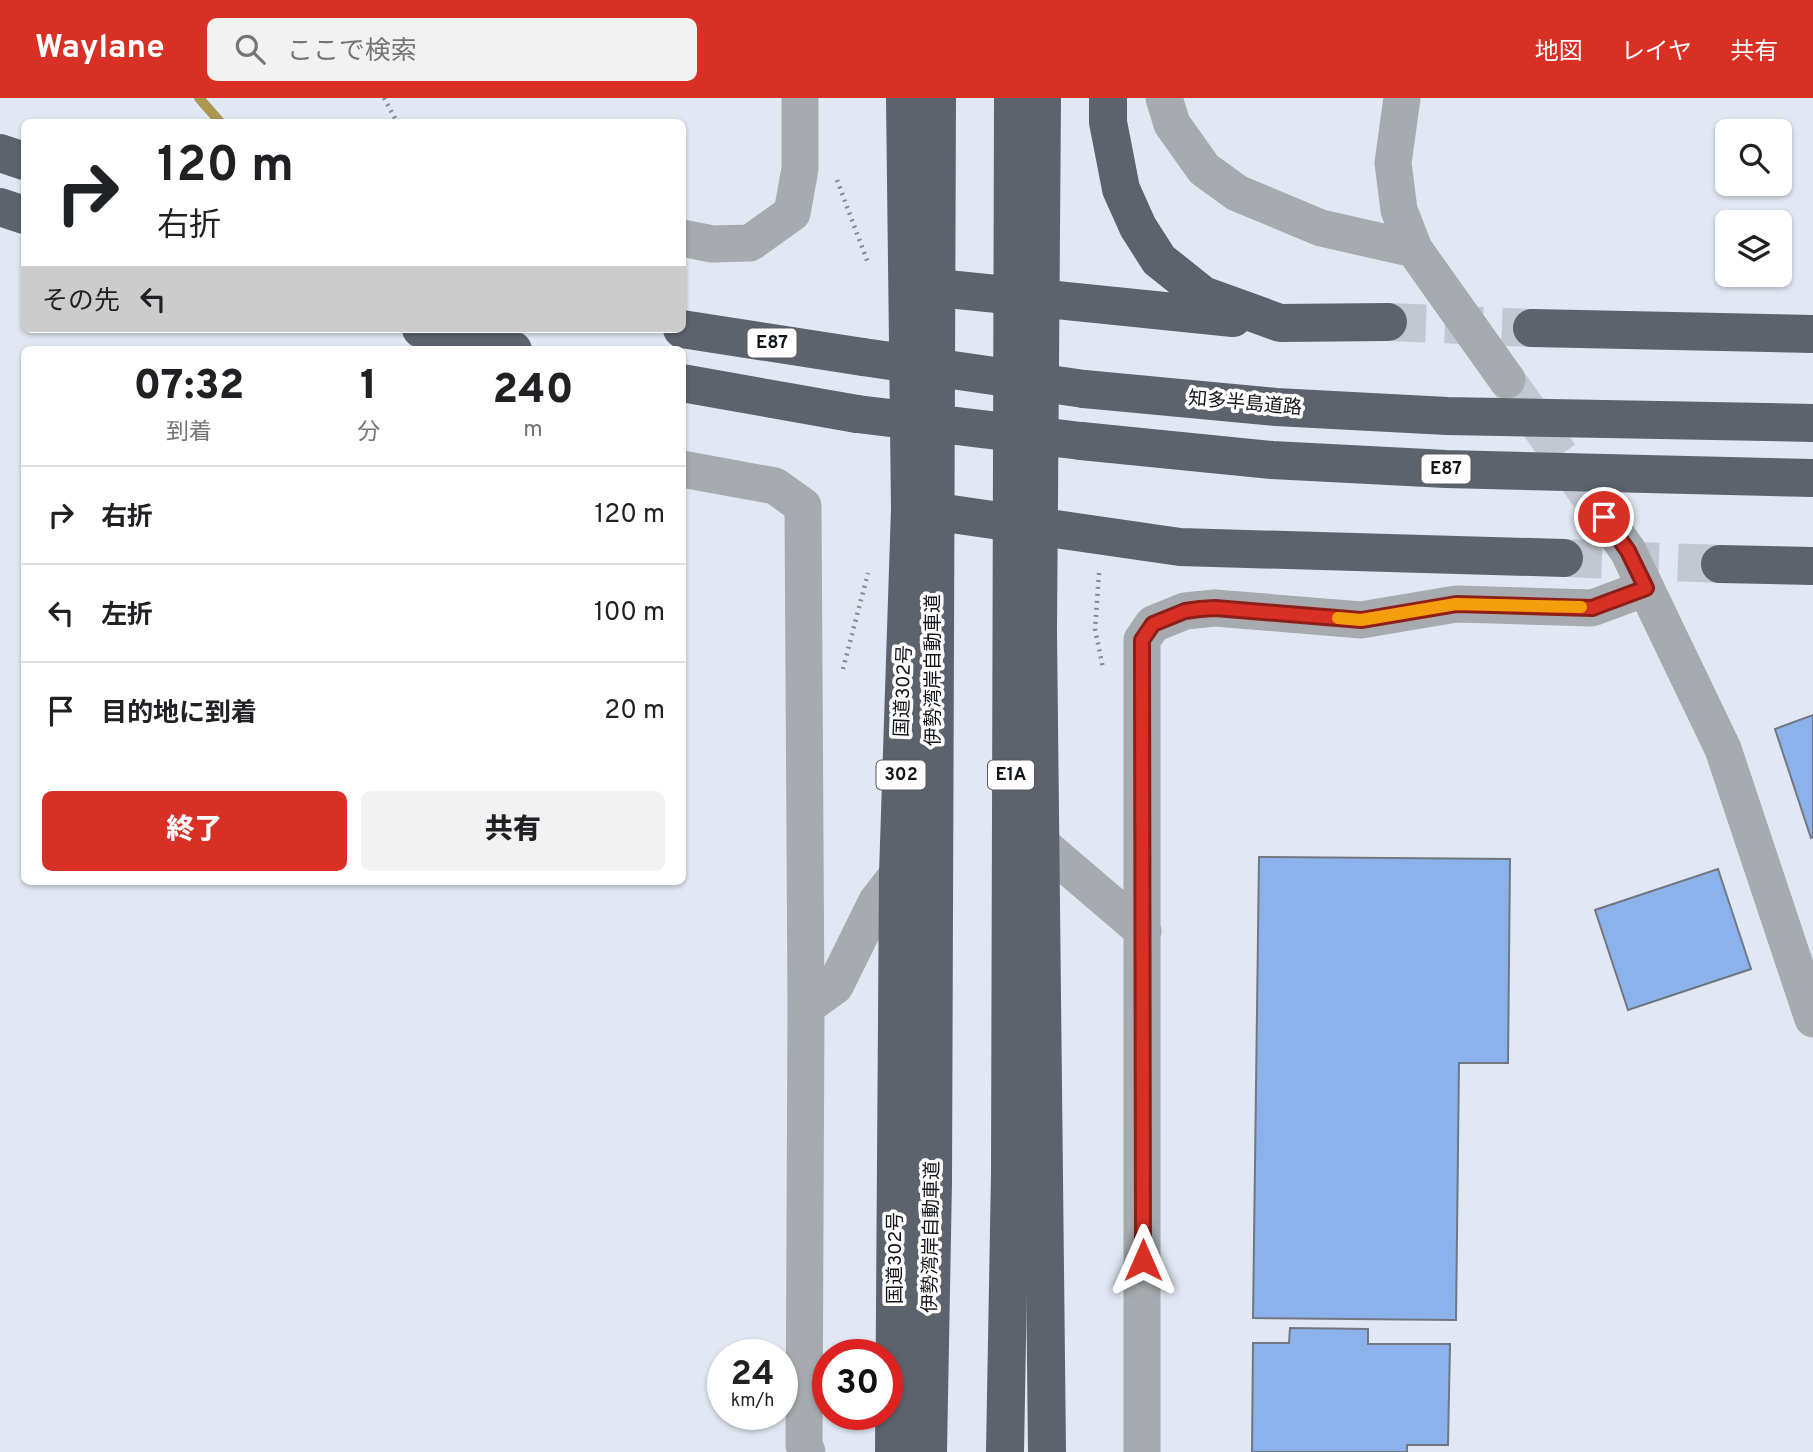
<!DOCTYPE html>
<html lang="ja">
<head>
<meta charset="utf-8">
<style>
	body { margin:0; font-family:Overpass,"Noto Sans JP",sans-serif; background:#f2f2f2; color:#202124; height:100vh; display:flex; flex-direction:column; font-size:26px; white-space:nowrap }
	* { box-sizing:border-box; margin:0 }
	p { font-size:23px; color:#757577 }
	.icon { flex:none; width:38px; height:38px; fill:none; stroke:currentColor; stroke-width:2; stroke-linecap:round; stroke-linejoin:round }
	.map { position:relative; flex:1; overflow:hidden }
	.side { position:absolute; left:21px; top:248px; width:665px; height:539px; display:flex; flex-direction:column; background:#fff; border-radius:10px; box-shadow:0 2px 5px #0004 }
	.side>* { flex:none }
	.guide { position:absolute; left:21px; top:21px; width:665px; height:214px; border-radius:10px; box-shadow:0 2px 5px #0004; background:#fff; color:#202124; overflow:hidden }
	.tools { position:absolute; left:1715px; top:21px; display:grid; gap:14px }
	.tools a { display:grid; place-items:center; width:77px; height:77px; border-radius:10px; background:#fff; box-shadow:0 2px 5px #0004; font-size:35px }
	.speed { position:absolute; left:707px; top:1241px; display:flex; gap:14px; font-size:35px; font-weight:700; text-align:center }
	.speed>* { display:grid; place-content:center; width:91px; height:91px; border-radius:50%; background:#fff; box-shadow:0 2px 5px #0004; line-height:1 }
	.speed small { font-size:18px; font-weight:400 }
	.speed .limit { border:10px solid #d22; background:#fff; color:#111 }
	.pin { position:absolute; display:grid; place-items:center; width:60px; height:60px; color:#fff; margin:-30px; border:4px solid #fff; border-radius:50%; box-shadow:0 2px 7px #0007 }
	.me { position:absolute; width:77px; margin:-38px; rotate:0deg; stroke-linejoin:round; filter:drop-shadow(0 0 5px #0008) }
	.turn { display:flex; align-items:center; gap:24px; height:147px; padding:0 21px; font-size:32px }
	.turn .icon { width:91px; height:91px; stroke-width:2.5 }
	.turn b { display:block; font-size:49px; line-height:60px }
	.then { display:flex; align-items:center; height:66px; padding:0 21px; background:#0003; gap:14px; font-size:26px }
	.eta { display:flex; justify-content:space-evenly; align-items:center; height:119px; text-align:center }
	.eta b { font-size:42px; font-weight:800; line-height:49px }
	.action { display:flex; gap:14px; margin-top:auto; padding:14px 21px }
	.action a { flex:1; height:80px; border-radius:10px; background:#d93025; color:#fff; font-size:28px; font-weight:800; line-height:80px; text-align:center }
	.action a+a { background:#f2f2f2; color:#202124 }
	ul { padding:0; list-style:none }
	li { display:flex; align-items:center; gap:21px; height:98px; padding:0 21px; border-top:2px solid #e0e0e0 }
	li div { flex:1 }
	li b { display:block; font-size:26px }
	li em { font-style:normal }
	header { display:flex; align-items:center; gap:42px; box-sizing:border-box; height:98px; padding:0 35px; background:#d93025; color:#fff }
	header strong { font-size:33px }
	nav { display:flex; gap:38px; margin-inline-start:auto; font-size:24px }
	.search { width:490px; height:63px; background:#f2f2f2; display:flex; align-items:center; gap:18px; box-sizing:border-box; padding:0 24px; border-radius:10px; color:#757577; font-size:26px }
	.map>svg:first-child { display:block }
</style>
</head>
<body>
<header>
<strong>Waylane</strong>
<div class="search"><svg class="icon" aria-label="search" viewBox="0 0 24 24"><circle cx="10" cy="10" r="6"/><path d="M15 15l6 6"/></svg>ここで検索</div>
<nav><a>地図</a><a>レイヤ</a><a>共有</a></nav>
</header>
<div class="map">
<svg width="1813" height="1354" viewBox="0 0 1813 1354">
	<rect width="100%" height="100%" fill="#e1e8f3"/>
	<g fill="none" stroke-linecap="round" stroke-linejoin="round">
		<path stroke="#ab9853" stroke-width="10" d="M199 0 220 24"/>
	</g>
	<path fill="#8bb2ea" stroke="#707780" stroke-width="2" d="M1813 617V739L1811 740 1775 631Z
		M1259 759 1510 761 1508 965H1459L1456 1222 1253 1220Z
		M1718 771 1751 871 1628 912 1595 812Z
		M1290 1230 1368 1231V1246H1450L1448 1347H1407V1354H1252L1253 1245H1289Z"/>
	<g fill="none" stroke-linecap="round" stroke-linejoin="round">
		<path stroke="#c2c8d2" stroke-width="37" stroke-dasharray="37 18" stroke-linecap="butt" d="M1507 282 1604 419"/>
		<path stroke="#c2c8d2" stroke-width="38" stroke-dasharray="38 19" stroke-linecap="butt" d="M1388 224 1532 230
			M1564 460 1720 466"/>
		<path stroke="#858a92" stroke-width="4.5" stroke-dasharray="2 5" stroke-linecap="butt" d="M384 0 397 24
			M837 82 868 165
			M1099 475 1095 531 1103 570
			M843 571 868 475"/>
		<path stroke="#a7aaae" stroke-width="37" d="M1164 0 1172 26 1204 71 1237 95 1321 130 1414 151
			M1402 0 1393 65 1399 112 1414 151 1507 282
			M682 140 712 146 750 145 792 115 800 71V0
			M682 371 775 388 803 408 806 909 804 1347 807 1354
			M1604 419 1628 453 1723 651 1813 921
			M1039 744 1143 833
			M806 909 835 888 877 803 898 776
			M1142 1354V542L1153 526 1185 513 1215 510 1361 522 1456 506 1592 510 1646 490"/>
		<path stroke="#5d636d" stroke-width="38" d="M1042 0 1038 533 1047 1354
			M1108 0V24L1121 91 1138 129 1159 162 1203 197 1280 225 1388 224
			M0 55 24 63
			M0 109 24 117
			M908 187 1233 220
			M1532 230 1813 236
			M421 231 513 252
			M682 231 863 259
			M682 285 857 316
			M1084 291 1276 309 1447 318 1813 325
			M1081 343 1272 362 1446 371 1813 380
			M910 410 1180 449 1564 460
			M1720 466 1813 468
			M894 1354 898 776 910 410 905 0"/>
		<path stroke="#5d636d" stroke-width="38" d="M863 259 1084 291
			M857 316 1081 343
			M928 1354 933 1084 937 0
			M1005 1354 1010 1076 1013 0"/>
	</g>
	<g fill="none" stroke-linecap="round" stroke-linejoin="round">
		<defs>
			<path id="route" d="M1143 1162 1142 542 1153 526 1185 513 1200 511 1215 510 1361 522 1456 506 1592 510 1646 490 1628 453 1604 419"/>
		</defs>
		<use href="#route" stroke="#8d1f18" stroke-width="18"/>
		<use href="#route" stroke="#d93025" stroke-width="12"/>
		<path stroke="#f59e0b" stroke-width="12" d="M1338 520 1361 522 1456 506 1581 509"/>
	</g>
	<g text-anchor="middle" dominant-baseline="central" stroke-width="7" stroke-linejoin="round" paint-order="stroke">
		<g fill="#fff" stroke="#585a5d" stroke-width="2">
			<rect x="747.5" y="230.5" width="49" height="29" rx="5"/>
			<rect x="1421.5" y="356.5" width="49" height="29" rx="5"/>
			<rect x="876.5" y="662.5" width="49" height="29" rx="5"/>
			<rect x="988" y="662.5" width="46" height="29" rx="5"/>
		</g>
		<g font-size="18" font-weight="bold" fill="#111418">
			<text x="772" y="245">E87</text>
			<text x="1446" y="371">E87</text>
			<text x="901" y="677">302</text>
			<text x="1011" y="677">E1A</text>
		</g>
		<g font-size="19" fill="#111418" stroke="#fff">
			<text transform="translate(1245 306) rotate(5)">知多半島道路</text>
			<text transform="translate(934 572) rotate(-90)">伊勢湾岸自動車道</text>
			<text transform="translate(904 593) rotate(-88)">国道302号</text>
			<text transform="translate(932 1139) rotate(-89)">伊勢湾岸自動車道</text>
			<text transform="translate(896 1160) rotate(-90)">国道302号</text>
		</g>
	</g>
</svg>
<div class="tools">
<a><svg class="icon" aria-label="search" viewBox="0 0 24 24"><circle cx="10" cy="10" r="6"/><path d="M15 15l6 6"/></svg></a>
<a><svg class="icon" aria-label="layers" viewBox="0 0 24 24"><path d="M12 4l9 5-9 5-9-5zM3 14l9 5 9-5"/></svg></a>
</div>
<div class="speed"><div>24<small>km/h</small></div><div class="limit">30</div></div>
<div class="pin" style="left:1604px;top:419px;background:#d93025"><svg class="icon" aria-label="arrive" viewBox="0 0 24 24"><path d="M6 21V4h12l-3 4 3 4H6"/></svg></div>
<svg class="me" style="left:1143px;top:1162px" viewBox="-20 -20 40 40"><path d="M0-17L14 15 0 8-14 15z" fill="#d93025" stroke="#fff" stroke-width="4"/></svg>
<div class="guide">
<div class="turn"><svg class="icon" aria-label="right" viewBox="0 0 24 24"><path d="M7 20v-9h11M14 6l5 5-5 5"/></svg><div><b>120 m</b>右折</div></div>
<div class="then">その先<svg class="icon" aria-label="left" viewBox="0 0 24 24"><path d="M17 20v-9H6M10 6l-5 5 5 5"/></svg></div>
</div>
<section class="side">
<div class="eta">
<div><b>07:32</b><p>到着</p></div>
<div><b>1</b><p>分</p></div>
<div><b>240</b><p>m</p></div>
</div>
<ul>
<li><svg class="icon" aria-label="right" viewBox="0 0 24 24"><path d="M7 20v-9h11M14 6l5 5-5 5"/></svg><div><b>右折</b></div><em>120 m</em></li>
<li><svg class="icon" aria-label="left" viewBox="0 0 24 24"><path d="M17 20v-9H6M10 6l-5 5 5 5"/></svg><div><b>左折</b></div><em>100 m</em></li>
<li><svg class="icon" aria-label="arrive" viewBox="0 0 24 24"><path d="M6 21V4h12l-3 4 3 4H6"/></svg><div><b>目的地に到着</b></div><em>20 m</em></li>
</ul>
<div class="action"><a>終了</a><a>共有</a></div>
</section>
</div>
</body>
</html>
